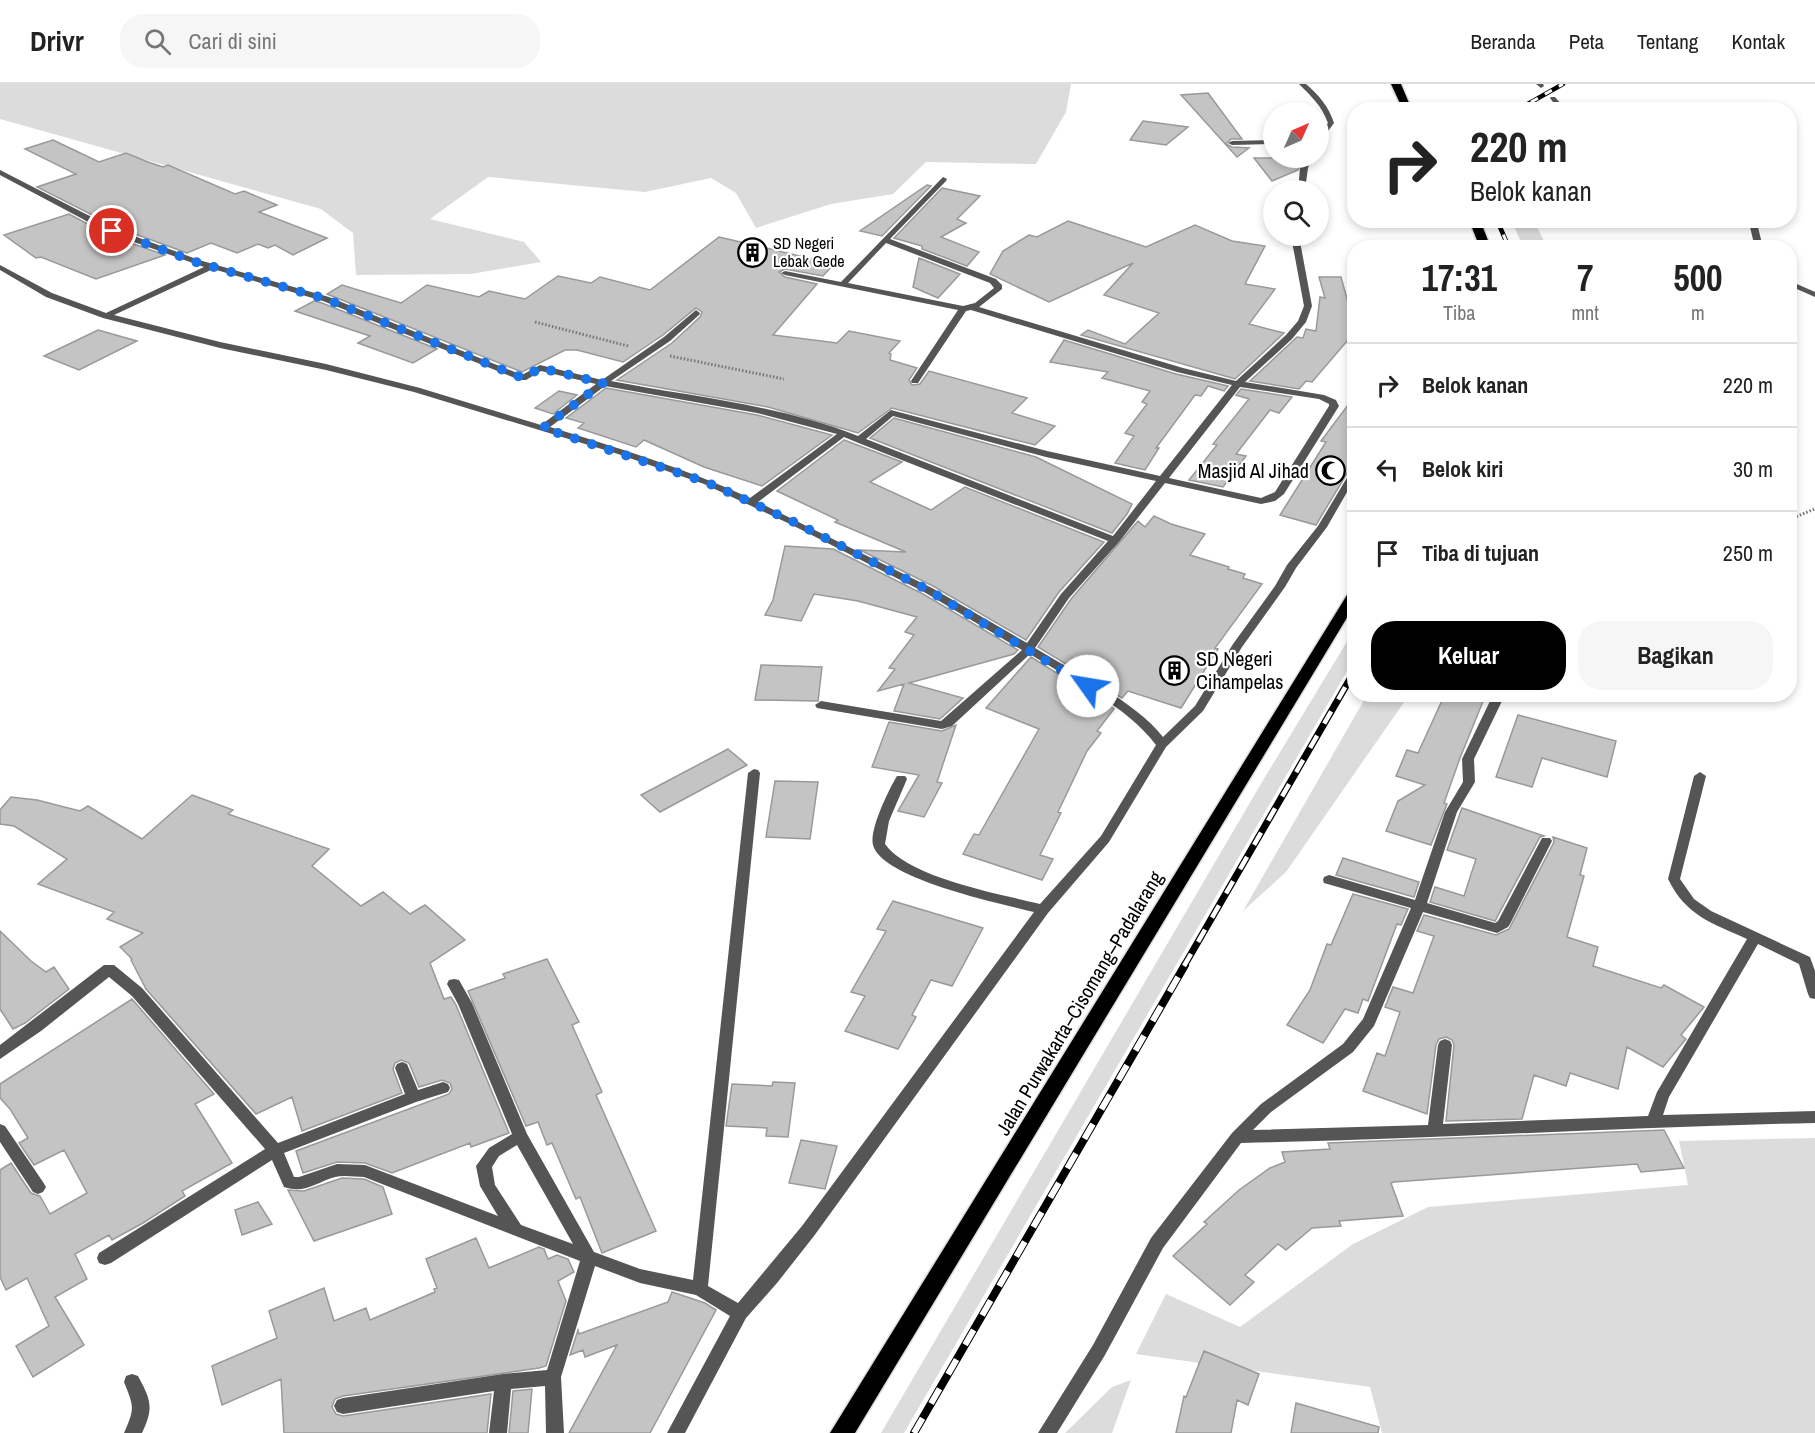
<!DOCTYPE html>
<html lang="id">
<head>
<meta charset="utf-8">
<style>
	body { margin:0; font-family:"Archivo Narrow",sans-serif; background:#f6f6f6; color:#222; height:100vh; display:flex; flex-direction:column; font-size:22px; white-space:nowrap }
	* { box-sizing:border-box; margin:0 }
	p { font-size:20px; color:#767676 }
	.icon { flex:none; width:33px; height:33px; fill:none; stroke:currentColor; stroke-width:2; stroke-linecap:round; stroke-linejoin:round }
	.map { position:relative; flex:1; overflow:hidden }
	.side { position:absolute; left:1347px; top:156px; width:450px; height:462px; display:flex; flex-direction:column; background:#fff; border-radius:24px; box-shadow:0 3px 9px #0003 }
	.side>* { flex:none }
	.hud { position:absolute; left:1347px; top:18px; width:450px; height:126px; border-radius:24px; box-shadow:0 3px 9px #0003; background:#fff; color:#222; overflow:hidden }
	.needle { width:39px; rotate:45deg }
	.tools { position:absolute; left:1263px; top:18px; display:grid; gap:12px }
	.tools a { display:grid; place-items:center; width:66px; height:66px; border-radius:50%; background:#fff; box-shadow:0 3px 9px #0003; font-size:30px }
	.pin { position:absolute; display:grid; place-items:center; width:51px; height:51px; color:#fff; margin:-26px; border:3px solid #fff; border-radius:50%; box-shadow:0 2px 6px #0007 }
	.me { position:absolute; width:66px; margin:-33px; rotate:302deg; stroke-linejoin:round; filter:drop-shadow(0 0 4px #0008) }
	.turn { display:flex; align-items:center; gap:21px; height:126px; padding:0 24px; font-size:27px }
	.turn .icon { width:78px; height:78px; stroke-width:2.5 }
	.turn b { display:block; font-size:42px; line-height:51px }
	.eta { display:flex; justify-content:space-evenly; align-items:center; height:102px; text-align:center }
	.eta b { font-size:36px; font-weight:700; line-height:42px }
	.action { display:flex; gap:12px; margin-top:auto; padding:12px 24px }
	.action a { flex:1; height:69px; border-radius:24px; background:#000; color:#fff; font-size:24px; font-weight:700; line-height:69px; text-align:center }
	.action a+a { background:#f6f6f6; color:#222 }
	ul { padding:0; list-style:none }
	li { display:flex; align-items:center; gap:18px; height:84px; padding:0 24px; border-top:2px solid #e0e0e0 }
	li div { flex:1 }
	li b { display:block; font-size:22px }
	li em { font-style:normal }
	header { display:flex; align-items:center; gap:36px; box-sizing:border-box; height:84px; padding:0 30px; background:#fff; border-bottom:2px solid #e0e0e0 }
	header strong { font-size:28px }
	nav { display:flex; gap:33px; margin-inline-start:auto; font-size:21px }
	.search { width:420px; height:54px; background:#f6f6f6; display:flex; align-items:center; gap:15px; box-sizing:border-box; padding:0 21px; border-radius:24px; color:#767676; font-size:22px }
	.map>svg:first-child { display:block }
</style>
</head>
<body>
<header>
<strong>Drivr</strong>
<div class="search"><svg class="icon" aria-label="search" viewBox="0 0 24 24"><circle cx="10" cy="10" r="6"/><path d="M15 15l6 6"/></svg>Cari di sini</div>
<nav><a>Beranda</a><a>Peta</a><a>Tentang</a><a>Kontak</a></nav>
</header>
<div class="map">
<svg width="1815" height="1349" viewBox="0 0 1815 1349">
	<rect width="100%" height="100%" fill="#fff"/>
	<path fill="#dcdcdc" d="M0 0H1071L1066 28 1036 80 926 78 893 110 831 120 756 144 736 109 711 94 645 108 488 93 430 135 524 158 541 178 471 190 356 191 353 149 321 125 0 35Z
		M1512 137H1534L1547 163H1523Z
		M1354 546V575L904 1349H881L1262 698Z
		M1367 611H1409L1286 788 1243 827Z
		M1815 1054V1349H1382L1370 1303 1136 1270 1166 1210 1240 1243 1353 1160 1428 1123 1688 1101 1679 1057Z
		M1131 1296 1112 1349H1065L1112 1303Z"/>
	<path fill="#c4c4c4" stroke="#999" stroke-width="1.5" d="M1208 9 1242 55H1231L1226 60 1232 63 1249 64 1237 73 1181 11Z
		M1143 37 1188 43 1166 61 1130 56Z
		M53 56 99 78 126 69 148 78 163 83 168 81 235 110 244 107 277 121 259 128 327 154 293 171 275 161 268 164 258 160 237 169 211 159 187 169 179 166 116 143 37 103 76 90 25 65Z
		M1254 74H1303L1298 86 1272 97Z
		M927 101 931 102 882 152 860 147Z
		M942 104 980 112 957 135 966 139 941 153 979 168 967 182 922 165V162L894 154Z
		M69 130 108 151 165 171 96 195 41 173 36 174 4 151Z
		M1068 137 1146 163 1195 141 1232 157 1265 162 1245 200 1275 205 1249 240 1284 249 1235 295 1081 251 1088 246 1125 260 1159 229 1104 211 1133 179 1049 218 990 190 1003 167 1029 151 1037 153Z
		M719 153 834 180 823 192 785 185 779 188 785 193 817 200 773 251 837 259 849 247 900 257 889 269 891 270 890 276 917 284 909 296 912 301 920 300 929 287 1027 314 1012 329 1055 342 1035 361 892 324 858 349 768 323 617 296 672 259 700 233 702 228 696 224 663 251 623 278 577 266H565L522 288 327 210 342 201 401 219 427 201 479 213 489 207 525 215 558 192 591 199 600 193 650 206Z
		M919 174 960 190 938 214 913 203Z
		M1319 193H1341L1354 240V249L1312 298 1306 297 1299 305 1250 297 1297 253 1303 254 1306 245 1316 247 1320 213 1325 214Z
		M314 217 322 219 437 265 413 279 358 259 370 252 295 227Z
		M98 246 137 257 79 286 44 272Z
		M1064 256 1176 290 1228 302 1224 307 1208 302 1201 312 1195 311 1156 364H1159L1145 386 1115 379 1134 352 1125 349 1147 320 1142 318 1150 307 1102 294 1108 288 1050 278Z
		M606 304 757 331 832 351 762 402 704 383 644 356 636 363 578 344 584 339 566 334Z
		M1241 305 1292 313 1279 329 1270 326 1236 370 1246 372 1223 403 1189 396 1217 361 1213 360 1249 315 1236 311Z
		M559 307 577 311 553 330 535 324Z
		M1354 313 1353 384 1349 386 1316 441 1280 431 1326 358 1321 357Z
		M894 334 1036 373 1132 420 1127 430 1112 449 870 354Z
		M844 356 902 378 870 398 931 426 965 403 1104 458 1059 508 1026 556 933 502 860 466 906 468 835 438 838 436 777 407Z
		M1154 432 1171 440 1205 450 1190 471 1229 483 1228 485 1245 490 1243 494 1262 500 1215 564 1218 565 1181 624 1128 607 1122 614 1038 563 1071 515 1138 437 1145 443Z
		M785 462 833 465 923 510 1018 566 1014 570 909 599 963 614 940 635 894 627 904 600 878 607 895 585 889 584 914 551 905 548 917 533 858 517 814 510 801 537 765 531 773 516Z
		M1031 573 1114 625 1097 647 1101 649 1087 667 1058 728 1061 729 1040 771 1053 775 1042 796 963 770 974 750 979 751 1039 645 986 624Z
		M761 581 822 583 818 617 755 616Z
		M1445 610H1486L1460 674 1444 719 1447 720 1431 761 1386 747 1398 717 1425 701 1396 692 1407 666 1418 669Z
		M1518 631 1616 657 1607 693 1542 674 1532 703 1496 693Z
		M889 638 942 647 956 641 937 698 942 699 924 733 898 727 919 691 872 683Z
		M728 665 747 681 660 728 641 711Z
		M775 697 818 698 810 755 766 753Z
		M192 711 233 726 228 730 329 765 312 782 361 822 383 808 410 830 425 821 465 856 430 879 444 915 451 913 456 921 509 1049 471 1063 470 1059 392 1089 365 1079 337 1078 303 1089 296 1067 449 1010 452 1005 450 999 442 996 419 1003 409 979 401 976 395 979 393 985 402 1009 302 1047 292 1013 256 1030 146 905 131 876 132 875 120 863 143 849 107 835 114 828 38 800 67 775 14 742 0 740V726L11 713 37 716 80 727 88 722 142 755Z
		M1462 724 1544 752 1540 753 1495 837 1430 818 1435 803 1464 812 1476 775 1447 766Z
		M1553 753 1587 764 1580 791 1584 792 1567 853 1598 863 1593 882 1661 904 1664 901 1704 923 1681 951 1686 955 1663 983 1627 963 1618 1005 1570 989 1566 1002 1534 991 1522 1035 1446 1037 1454 961 1452 956 1446 953 1439 955 1436 961 1427 1030 1363 1007 1377 969 1385 972 1400 928 1385 923 1393 903 1413 909 1434 852 1417 847 1424 831 1496 851 1509 845 1554 758Z
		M1343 774 1419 798 1414 813 1336 791Z
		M1353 810 1408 825 1401 841 1397 840 1368 917 1363 915 1358 929 1345 925 1323 959 1287 941 1310 906 1327 860 1331 861Z
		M893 817 983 844 952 902 931 896 912 931 916 933 898 965 845 947 865 912 851 908 886 847 877 845Z
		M0 847 31 877 46 888 54 883 69 905 25 939 13 945 0 925Z
		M547 875 579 938 572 941 602 1008 596 1011 656 1147 602 1169 580 1113 576 1115 552 1059 547 1061 538 1038 526 1042 468 907 505 894 503 890Z
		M132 915 214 1010 195 1020 232 1079 182 1107 185 1112 143 1139 112 1156 109 1151 75 1170 87 1195 55 1213 84 1261 33 1293 16 1262 49 1242 27 1194 6 1206 0 1193V1086L11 1079 31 1109 40 1112 50 1130 87 1109 64 1066 34 1081 19 1059 28 1054 10 1025 0 1014V1000Z
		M773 998 795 999 788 1053 766 1052 767 1044 726 1042 732 1000 772 1002Z
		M1664 1046 1684 1084 1641 1088 1637 1080 1394 1098 1391 1099 1403 1132 1339 1137 1341 1142 1312 1144 1286 1166 1278 1160 1245 1191 1254 1198 1230 1221 1173 1172 1207 1140 1204 1138 1239 1106 1270 1084 1285 1078 1282 1068 1330 1065 1328 1059Z
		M801 1056 837 1062 825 1105 789 1099Z
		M342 1094 364 1095 383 1103 392 1130 314 1157 288 1106 304 1107Z
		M258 1118 272 1140 242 1151 235 1126Z
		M476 1154 489 1184 539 1163 544 1165 548 1175 557 1171 568 1175 574 1188 558 1197 566 1217 546 1282 539 1284 343 1312 335 1315 332 1323 336 1330 343 1332 491 1310 487 1349H284L281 1295 222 1321 212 1282 277 1254 269 1227 324 1204 334 1237 366 1224 370 1236 435 1208 434 1205 437 1204 426 1175Z
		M672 1208 705 1219 716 1226 650 1349H569L617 1261 585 1273 583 1266 570 1271 578 1246 579 1250 668 1218Z
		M1204 1267 1259 1290 1248 1321 1237 1316 1231 1349H1176L1184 1312 1186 1313Z
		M532 1305 528 1349H509L513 1307Z
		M1296 1319 1379 1343 1378 1349H1291Z"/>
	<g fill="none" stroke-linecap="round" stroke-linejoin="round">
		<defs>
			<path id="trunk" d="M1391 0H1401L1412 26H1403Z
				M1469 136H1480L1491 164H1480Z
				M1354 507V522L855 1349H830L1347 511Z"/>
		</defs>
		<use href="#trunk" stroke="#dbdbdb" stroke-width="3"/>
		<path stroke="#777" stroke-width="3" stroke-dasharray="1.5 2" stroke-linecap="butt" d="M535 238 628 262
			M670 272 784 295
			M1790 435 1815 425"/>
		<path fill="#555" fill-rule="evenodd" d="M1536 0H1543L1544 2 1541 4Z
			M1551 13H1555L1566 26H1559L1550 14Z
			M1745 136H1753L1758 143 1763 164H1755L1750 143Z
			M1790 197 1815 208V213L1790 202Z"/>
		<path fill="#555" fill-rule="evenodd" d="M1299 0H1306C1319 11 1329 23 1334 39L1320 58 1318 59V51L1328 39C1322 22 1311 12 1299 0Z
			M1274 56V60L1232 61 1228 59 1232 57Z
			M1305 74H1312L1308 84 1305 106H1298L1300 84Z
			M0 86 115 145 199 176 329 213 522 291 540 281 602 296 664 253 696 226 700 229 699 231 670 257 611 297C694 313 779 321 858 352L891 326 1047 367 1160 392 1232 301 1177 288 971 226 966 227 918 299H912L911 297 958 226 785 191 781 189 785 187 841 198 943 93 947 95 946 97 890 155 996 195 1002 201V205L979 223 1183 284 1236 297 1286 251 1298 237 1304 222 1291 152H1299L1312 222 1306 238 1292 255 1245 298 1324 311 1336 316 1339 322 1284 410 1275 417 1261 420 1165 399 1119 458 1069 514 1035 564C1074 588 1136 618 1163 653L1195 622 1233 560 1275 502 1287 481 1318 442 1351 387 1354 386V396L1327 443 1296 484 1285 503 1242 563 1203 627 1166 663 1109 758 1048 829 814 1152 777 1199 746 1234 685 1349H667L730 1232 696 1211 640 1199 595 1182 561 1293 564 1349H546L545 1302 511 1305 507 1349H489L494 1307 343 1330 337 1328 334 1322 337 1316 343 1314 503 1290 547 1286 580 1177 364 1093C355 1093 344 1091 335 1093 315 1099 305 1110 284 1103L272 1076 111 1179 105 1181 99 1179 97 1174 99 1169 265 1065 132 912 109 893 41 947 0 975V961L104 881H114L142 904 278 1059 405 1010 395 984 397 980 402 978 407 980 418 1006 443 998 448 1000 450 1004 448 1008 416 1018 284 1069 294 1093H299L337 1080 365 1081 498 1132 480 1102 476 1082 489 1064 512 1050 458 920 447 900 449 896 454 895 459 896 472 919 527 1050 594 1168 640 1185 693 1196 748 689 754 685 758 686 760 689 708 1202 738 1219 802 1142 1034 828C1002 820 882 795 873 761 869 746 889 705 897 692H905L907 695 889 737 885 760C909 794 1000 810 1040 820L1101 752 1156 661C1127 622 1071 596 1030 570L952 642 942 645 817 624 815 621 821 617 941 637 1022 566 924 508 790 440 704 400 618 370 414 308 326 286 220 264 103 234 46 213 0 186V181L52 209 106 229 204 183 109 149 0 91ZM886 159 990 199 994 204 975 219 963 222 848 199ZM213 185 323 217 520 296H526L541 287 596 300 541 341 420 304 326 280 220 258 114 231ZM605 302 757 329 837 350 750 414C685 384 618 364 550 343ZM1240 303 1319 315 1329 320V322L1275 408 1261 414 1169 394ZM893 332 1046 373 1156 397 1113 452 866 355ZM844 353 856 358 1108 457 1061 510 1027 559 932 504 758 418ZM517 1061 573 1160 521 1141 495 1101 492 1083 499 1072Z
			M1497 611 1503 615 1474 675 1475 698 1457 728 1427 819 1495 839 1498 837 1542 754H1550L1552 757 1510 840 1508 843 1497 849 1423 828 1374 942 1353 968 1271 1028 1253 1046 1428 1041 1438 961 1440 957 1445 955 1450 957 1452 961 1443 1040 1648 1032 1657 1008 1747 855C1712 839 1686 832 1668 795L1694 692 1700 688 1706 692 1680 795 1694 815 1711 827 1810 873 1815 887V915L1810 914 1808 910 1799 880 1758 860 1669 1013 1663 1031 1815 1027V1039C1623 1043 1433 1055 1241 1059L1163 1164 1105 1271 1057 1349H1038L1093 1261 1151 1154 1232 1049 1261 1020 1343 960 1363 935 1411 824 1324 799 1323 796 1324 793 1329 791 1415 816 1445 728 1463 698 1462 675 1491 615Z
			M0 1040 5 1042 43 1098 46 1103 43 1108 38 1110 33 1108 0 1058Z
			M132 1290 138 1292C151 1316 154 1324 142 1349H124C135 1324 134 1323 124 1298L126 1292Z"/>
		<use href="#trunk" fill="#000" fill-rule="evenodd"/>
		<defs>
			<path id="rail-far2" d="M1517 26 1563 0
				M1497 136 1509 164"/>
			<path id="rail-far1" d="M1184 882 1354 588"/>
			<path id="rail" d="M914 1349 1185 881"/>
		</defs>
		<use href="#rail-far2" stroke="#000" stroke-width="4.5"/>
		<use href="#rail-far1" stroke="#000" stroke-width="7"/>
		<use href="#rail" stroke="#000" stroke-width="8"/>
		<use href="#rail-far2" stroke="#fff" stroke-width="3" stroke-dasharray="8" stroke-linecap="butt"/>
		<use href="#rail-far1" stroke="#fff" stroke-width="4.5" stroke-dasharray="14" stroke-linecap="butt"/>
		<use href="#rail" stroke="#fff" stroke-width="6" stroke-dasharray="17" stroke-linecap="butt"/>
	</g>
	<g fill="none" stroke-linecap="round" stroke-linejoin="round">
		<path stroke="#1a73e8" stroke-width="10" stroke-dasharray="0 18" d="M112 147 196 178 326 215 523 294 540 284 603 299 543 344 706 398 794 438 928 506 1088 602"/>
	</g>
	<defs>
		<symbol id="building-ring" viewBox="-11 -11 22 22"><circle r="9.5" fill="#fff" stroke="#000" stroke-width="1.5"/><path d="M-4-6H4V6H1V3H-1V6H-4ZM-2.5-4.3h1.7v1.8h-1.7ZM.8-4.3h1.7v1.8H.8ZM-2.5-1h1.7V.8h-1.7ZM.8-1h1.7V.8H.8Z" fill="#000"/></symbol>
		<symbol id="mosque-ring" viewBox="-11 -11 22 22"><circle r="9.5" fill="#fff" stroke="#000" stroke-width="1.5"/><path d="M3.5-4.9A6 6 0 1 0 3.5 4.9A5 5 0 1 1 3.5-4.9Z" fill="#000"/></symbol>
	</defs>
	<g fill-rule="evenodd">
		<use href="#building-ring" x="736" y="152" width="33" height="33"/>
		<use href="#mosque-ring" x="1314" y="370" width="33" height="33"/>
		<use href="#building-ring" x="1158" y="570" width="33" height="33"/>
	</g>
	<g text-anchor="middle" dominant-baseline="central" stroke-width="4.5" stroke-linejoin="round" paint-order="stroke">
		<g font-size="16" fill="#000" stroke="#fff" text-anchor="start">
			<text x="773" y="159">SD Negeri<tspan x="773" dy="18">Lebak Gede</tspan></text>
		</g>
		<g font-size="20" fill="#000" stroke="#fff" text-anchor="end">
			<text x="1309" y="386">Masjid Al Jihad</text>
			<text x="1196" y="574" text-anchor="start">SD Negeri<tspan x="1196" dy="23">Cihampelas</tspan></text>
		</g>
		<g font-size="20" fill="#000" stroke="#fff">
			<text transform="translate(1079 919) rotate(-59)">Jalan Purwakarta–Cisomang–Padalarang</text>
		</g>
	</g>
</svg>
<div class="tools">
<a><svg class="needle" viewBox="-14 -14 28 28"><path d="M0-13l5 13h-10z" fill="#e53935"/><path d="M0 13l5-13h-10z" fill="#767676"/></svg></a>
<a><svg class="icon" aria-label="search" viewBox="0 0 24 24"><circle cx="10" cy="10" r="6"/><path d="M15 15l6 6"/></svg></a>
</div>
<div class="pin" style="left:112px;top:147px;background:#d93025"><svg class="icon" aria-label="arrive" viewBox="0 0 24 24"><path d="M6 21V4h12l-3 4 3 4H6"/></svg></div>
<svg class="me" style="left:1088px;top:602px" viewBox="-20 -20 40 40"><circle r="19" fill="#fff"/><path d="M0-13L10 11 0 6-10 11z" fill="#1a73e8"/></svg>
<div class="hud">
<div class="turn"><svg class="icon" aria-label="right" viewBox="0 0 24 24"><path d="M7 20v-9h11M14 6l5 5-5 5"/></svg><div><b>220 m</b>Belok kanan</div></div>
</div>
<section class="side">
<div class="eta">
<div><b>17:31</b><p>Tiba</p></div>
<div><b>7</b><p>mnt</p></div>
<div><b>500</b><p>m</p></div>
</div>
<ul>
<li><svg class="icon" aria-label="right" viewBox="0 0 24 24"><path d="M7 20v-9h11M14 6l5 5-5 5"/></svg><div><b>Belok kanan</b></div><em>220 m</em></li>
<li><svg class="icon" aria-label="left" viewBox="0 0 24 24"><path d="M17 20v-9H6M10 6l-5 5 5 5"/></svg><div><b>Belok kiri</b></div><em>30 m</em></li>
<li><svg class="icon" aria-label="arrive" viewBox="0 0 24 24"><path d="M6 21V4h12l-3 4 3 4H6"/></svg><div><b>Tiba di tujuan</b></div><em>250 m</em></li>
</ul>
<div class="action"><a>Keluar</a><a>Bagikan</a></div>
</section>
</div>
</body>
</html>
